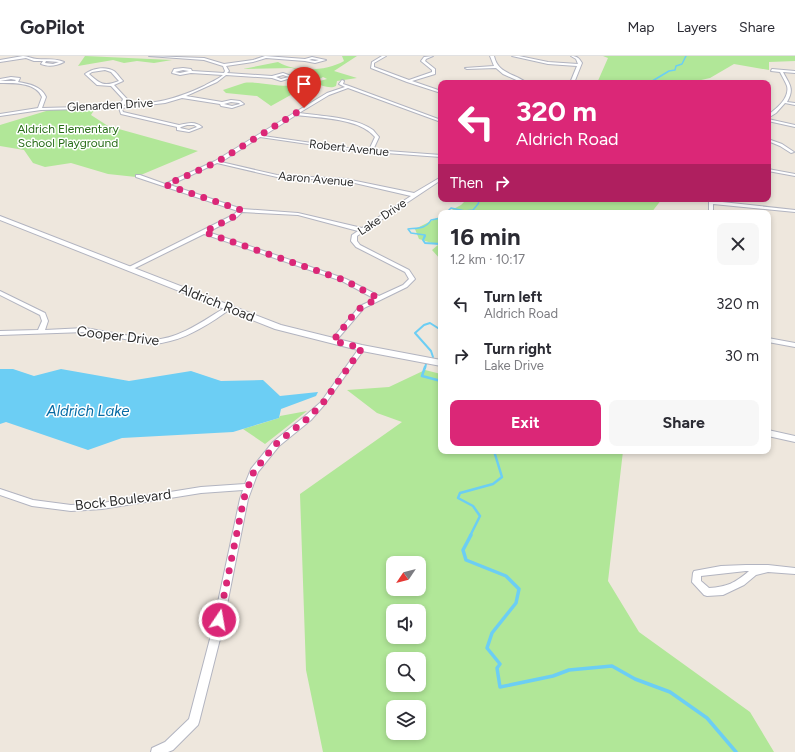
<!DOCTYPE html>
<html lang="en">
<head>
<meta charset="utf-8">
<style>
	body { margin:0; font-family:Figtree,sans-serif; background:#f7f7f7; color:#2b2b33; height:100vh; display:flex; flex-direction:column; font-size:15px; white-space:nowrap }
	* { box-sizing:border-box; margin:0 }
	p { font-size:13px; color:#7c7c81 }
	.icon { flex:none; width:22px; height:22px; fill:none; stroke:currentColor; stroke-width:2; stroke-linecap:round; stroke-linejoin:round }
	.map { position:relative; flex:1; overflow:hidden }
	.sheet { position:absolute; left:438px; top:154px; width:333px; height:244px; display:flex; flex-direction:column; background:#fff; border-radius:8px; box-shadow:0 2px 6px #0003 }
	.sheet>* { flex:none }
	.guide { position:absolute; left:438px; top:24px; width:333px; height:122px; border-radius:8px; box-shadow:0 2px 6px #0003; background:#db2777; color:#fff; overflow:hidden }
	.needle { width:26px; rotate:235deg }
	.fabs { position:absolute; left:386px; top:500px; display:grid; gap:8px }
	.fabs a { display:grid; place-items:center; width:40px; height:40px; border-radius:8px; background:#fff; box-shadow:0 2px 6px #0003; font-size:20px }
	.pin { position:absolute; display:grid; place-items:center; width:34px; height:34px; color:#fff; margin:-41px -17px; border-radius:50% 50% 50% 0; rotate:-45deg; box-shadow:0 0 4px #0007 }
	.pin .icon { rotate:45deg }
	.me { position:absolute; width:44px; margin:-22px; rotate:12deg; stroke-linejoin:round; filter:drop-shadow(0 0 3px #0008) }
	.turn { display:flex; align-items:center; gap:14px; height:84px; padding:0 12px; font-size:18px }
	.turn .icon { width:52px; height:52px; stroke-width:2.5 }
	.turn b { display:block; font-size:28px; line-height:34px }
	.then { display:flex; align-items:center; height:38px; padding:0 12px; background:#0003; gap:8px; font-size:15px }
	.round { display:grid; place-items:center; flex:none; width:42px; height:42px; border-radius:8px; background:#f7f7f7 }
	.headline { display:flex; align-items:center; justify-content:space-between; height:68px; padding:0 12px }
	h1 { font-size:24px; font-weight:700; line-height:30px }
	.button { display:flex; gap:8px; margin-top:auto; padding:8px 12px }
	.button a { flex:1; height:46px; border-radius:8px; background:#db2777; color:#fff; font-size:16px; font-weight:700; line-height:46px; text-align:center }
	.button a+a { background:#f7f7f7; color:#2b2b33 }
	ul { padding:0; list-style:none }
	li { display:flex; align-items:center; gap:12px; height:52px; padding:0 12px }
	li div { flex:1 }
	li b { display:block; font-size:15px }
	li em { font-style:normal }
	header { display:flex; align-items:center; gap:24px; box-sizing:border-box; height:56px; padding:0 20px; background:#fff; border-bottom:1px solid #e1e1e2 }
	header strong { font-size:19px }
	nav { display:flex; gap:22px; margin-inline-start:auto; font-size:14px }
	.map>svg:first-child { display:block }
</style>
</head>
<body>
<header>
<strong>GoPilot</strong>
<nav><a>Map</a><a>Layers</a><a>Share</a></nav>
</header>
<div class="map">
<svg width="795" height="696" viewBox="0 0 795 696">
	<rect width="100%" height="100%" fill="#eee7dd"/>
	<path fill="#b1e798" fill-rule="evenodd" d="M85 0 172 4 154 7 137 5 124 7 113 4 78 10Z
		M342 0H357L334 15 357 22 337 25 336 30C331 33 320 30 316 26L327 23 323 21 271 50 257 40 226 37 223 34C230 32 237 29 244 27 263 24 301 40 315 18L292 12 243 13 278 6C296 17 327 15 344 5Z
		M603 0H795V5L769 6V14L734 8 710 22 688 27H597L608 2Z
		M96 51 91 59 108 70 198 95 136 121 108 118 71 107 45 111 33 107 24 94 0 90V69L56 52Z
		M467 143H662L651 157H446L461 149Z
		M441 160V204L432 194 438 189 419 183 415 173Z
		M425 314 441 318V395H623L608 525 639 576 750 656 774 696H323L306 614 300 438 402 366 377 357 347 334 389 331ZM393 507H419V533H393ZM393 555H419V581H393ZM393 603H419V629H393ZM393 651H419V677H393Z
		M307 355 265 388 243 373 279 362 280 360Z"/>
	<path fill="#6ccef4" d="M0 313H13L34 320 61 313 129 325 191 315 221 325 263 324 280 340 318 336 316 340 281 353 279 362 233 376 122 382 88 394 6 366 0 368Z"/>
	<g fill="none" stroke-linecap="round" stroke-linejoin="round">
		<path stroke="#6ccef4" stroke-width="1.5" d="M649 27 669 15 675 14 676 10 682 8 686 0
			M450 157 448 155 451 152 465 155 473 154 478 148 480 143
			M424 181 425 179 411 177 408 173C417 172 426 173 431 164L441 162"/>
		<path stroke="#6ccef4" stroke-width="2" d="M425 180 423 184 425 187 441 188
			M433 301 431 295 415 277 424 269 430 267 441 274
			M425 312 426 308"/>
		<path stroke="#6ccef4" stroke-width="2.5" d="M425 311 422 320 441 325
			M470 480 480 460 473 450 458 442 460 437 493 428 502 421 494 395"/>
		<path stroke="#6ccef4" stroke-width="3.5" d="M471 479 463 494 466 504 506 520 519 533 516 547 492 577 487 592 500 608 497 612 500 631 553 620 569 614 612 610 635 623 670 636 707 662 736 696"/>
		<defs>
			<path id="street" d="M23 0C28 0 32 3 37 3 46 4 55 2 64 6 56 10 49 11 41 8L43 5H34L26 2 0 6V4ZM46 5 59 6 53 8 45 7Z
				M149 0 204 2 224 8 253 4 265 0 305 3 312 1 326 4 315 7 305 5 266 2 253 6 226 10 229 15 227 17 272 20 283 17 294 21 281 25 272 22 226 19 217 26 186 40 222 46 231 44 240 45 244 48 232 52 221 50 220 48 182 42 165 47 122 52V53L123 56 179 69C188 67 195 65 202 71L189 76 177 74V71L121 58 119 52 41 54 0 60V58L38 52 42 41C36 26 13 27 0 27V23L11 21 20 22 18 26C29 28 41 30 46 41L42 52 120 50 123 43 111 30 97 29 85 18C92 12 106 10 114 15 117 17 120 22 123 25L114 29 127 43 124 50C155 47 175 44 204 30 211 26 217 24 223 19L191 17 180 19 172 17 174 13 183 12 191 13 192 15 224 17 225 15 223 10 204 4ZM312 3 319 4 315 5 309 4ZM105 14 111 16 119 25C104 31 100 28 89 18L92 16ZM183 14 189 15 180 17 175 16ZM283 19 289 21 281 23 276 21ZM11 23 16 24 15 25H0ZM231 46 239 47 240 48 232 50 224 48ZM187 69H194L197 71 189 74 180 72 181 71Z
				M382 0H386L374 7V11L409 24 432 16V14L421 5 424 1 433 0 426 3 425 5 435 13V18L412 25 441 35V37L407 26 371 12 372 6Z
				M490 0H494C498 18 514 17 527 27H523L503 18 496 12 467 13 465 12 494 10Z
				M512 0H519L548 6 578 8 576 3 571 0C577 0 579 2 582 7L574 27H570L577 10 548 8Z
				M772 13 795 15V17L783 16C789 28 795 32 787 46L795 47V49L785 47 776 57 768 62V59C777 52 790 42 787 30 785 25 782 20 780 16L771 15Z
				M342 24 344 25 343 28 349 30 441 64V66L348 32 329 39 299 57C319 60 356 61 373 74 375 76 377 79 379 81L373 94 441 99V101L372 96 370 97 260 81 221 106 277 119 346 123 414 137 441 121V124L357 180V185L360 189 409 214 415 223 407 231 364 252 335 286 333 287 330 285 331 284 360 250 375 243 342 225 204 178 131 214H127V212L233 159 238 155 136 121V119H140L165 128 215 105 327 37 345 31 339 28ZM296 59C319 62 360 62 375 81L369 94 354 93 263 80ZM217 107 277 121 346 125 411 140 362 172 298 157 242 153 170 129ZM242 156 298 159 358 175 352 179 351 185 356 191 405 216 409 223 403 229 379 240 346 223 208 176 237 161Z
				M768 63 795 69V71L768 65Z
				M768 83 782 88 794 96 791 97 780 90 768 85Z
				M768 113 795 118V120L768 115Z
				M709 143H713V145L795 154V156L713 148V157H709Z
				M0 235 45 257 48 265 45 274 85 272 153 284C181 282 203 265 226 251H230L231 252C227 256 221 259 216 263 196 276 177 286 153 288L85 276 0 279V275L38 274 42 265 40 259 0 239Z
				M768 282 795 287V291L768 286Z
				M362 290 365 292 325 348 311 364 279 390 258 416 248 443 221 579 199 666 198 669 173 694 168 696H151L152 692 165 686 189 663 211 579 240 443 243 434 201 437 102 453 71 455 32 450 0 439V433L33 444 71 449 102 447 201 431 245 428 251 413 273 386 305 360 321 346 360 291Z
				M746 509H768L795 512V518L768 516 756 519 744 529 723 539 707 540 704 539 692 526 693 517 694 515 721 510ZM746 515H749C735 527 727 531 709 532L701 525V520Z"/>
			<path id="secondary" d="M0 160 281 269 362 289 441 304V310L362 295 275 273 0 164Z
				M768 374 795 380V386L768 380Z"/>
		</defs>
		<use href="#street" stroke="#b2b4c0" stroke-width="2"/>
		<use href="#secondary" stroke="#b2b4c0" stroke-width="2"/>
		<use href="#street" fill="#fff" fill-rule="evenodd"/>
		<use href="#secondary" fill="#fff" fill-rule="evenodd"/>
	</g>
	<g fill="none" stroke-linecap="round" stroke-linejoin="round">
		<path stroke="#db2777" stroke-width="7" stroke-dasharray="0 12.6" d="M219 564 244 442 254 415 276 388 308 362 323 347 362 292 333 285 357 254 378 242 344 224 204 176 235 160 241 154 166 129 217 106 304 52"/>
	</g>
	<g text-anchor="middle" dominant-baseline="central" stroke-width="3" stroke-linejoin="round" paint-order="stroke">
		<g font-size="12" fill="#2c2c2c" stroke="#fff">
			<text transform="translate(110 49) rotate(-3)">Glenarden Drive</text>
			<text transform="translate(349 92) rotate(6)">Robert Avenue</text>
			<text transform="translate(316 123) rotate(5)">Aaron Avenue</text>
			<text transform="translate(382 161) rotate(-34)">Lake Drive</text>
		</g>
		<g font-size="12" fill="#276d17" stroke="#fff">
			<text x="68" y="73">Aldrich Elementary<tspan x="68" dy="14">School Playground</tspan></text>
		</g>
		<g font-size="14" fill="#2c2c2c" stroke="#fff">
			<text transform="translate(217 247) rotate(22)">Aldrich Road</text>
			<text transform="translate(118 280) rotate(7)">Cooper Drive</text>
			<text transform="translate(123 444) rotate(-7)">Bock Boulevard</text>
		</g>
		<g font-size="15" font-style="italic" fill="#076ba4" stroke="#fff">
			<text x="88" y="355">Aldrich Lake</text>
		</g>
	</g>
</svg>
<div class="fabs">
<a><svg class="needle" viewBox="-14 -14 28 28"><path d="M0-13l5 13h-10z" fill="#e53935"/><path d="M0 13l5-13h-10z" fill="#7c7c81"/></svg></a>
<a><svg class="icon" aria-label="sound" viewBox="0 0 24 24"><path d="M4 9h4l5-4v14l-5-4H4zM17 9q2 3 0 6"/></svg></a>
<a><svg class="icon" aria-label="search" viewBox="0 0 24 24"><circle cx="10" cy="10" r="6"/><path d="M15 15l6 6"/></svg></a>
<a><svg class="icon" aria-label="layers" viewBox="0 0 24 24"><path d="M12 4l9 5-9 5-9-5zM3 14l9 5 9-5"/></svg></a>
</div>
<div class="pin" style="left:304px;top:52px;background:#d93025"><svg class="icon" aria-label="arrive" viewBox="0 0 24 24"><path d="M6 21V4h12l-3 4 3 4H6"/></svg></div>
<svg class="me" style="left:219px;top:564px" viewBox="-20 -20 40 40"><circle r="17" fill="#db2777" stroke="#fff" stroke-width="3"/><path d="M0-11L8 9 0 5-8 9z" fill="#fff"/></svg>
<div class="guide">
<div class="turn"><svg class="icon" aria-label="left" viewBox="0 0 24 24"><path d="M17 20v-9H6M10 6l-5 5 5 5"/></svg><div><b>320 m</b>Aldrich Road</div></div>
<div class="then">Then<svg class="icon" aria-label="right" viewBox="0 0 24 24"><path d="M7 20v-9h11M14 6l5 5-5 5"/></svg></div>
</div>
<section class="sheet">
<div class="headline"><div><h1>16 min</h1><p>1.2 km · 10:17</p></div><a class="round"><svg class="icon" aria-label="close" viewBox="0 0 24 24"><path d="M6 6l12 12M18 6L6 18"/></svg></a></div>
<ul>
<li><svg class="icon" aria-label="left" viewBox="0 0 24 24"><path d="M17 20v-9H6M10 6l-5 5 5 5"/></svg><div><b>Turn left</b><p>Aldrich Road</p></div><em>320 m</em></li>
<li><svg class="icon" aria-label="right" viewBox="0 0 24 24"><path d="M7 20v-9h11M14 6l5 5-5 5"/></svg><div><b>Turn right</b><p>Lake Drive</p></div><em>30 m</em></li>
</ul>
<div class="button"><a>Exit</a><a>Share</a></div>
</section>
</div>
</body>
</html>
